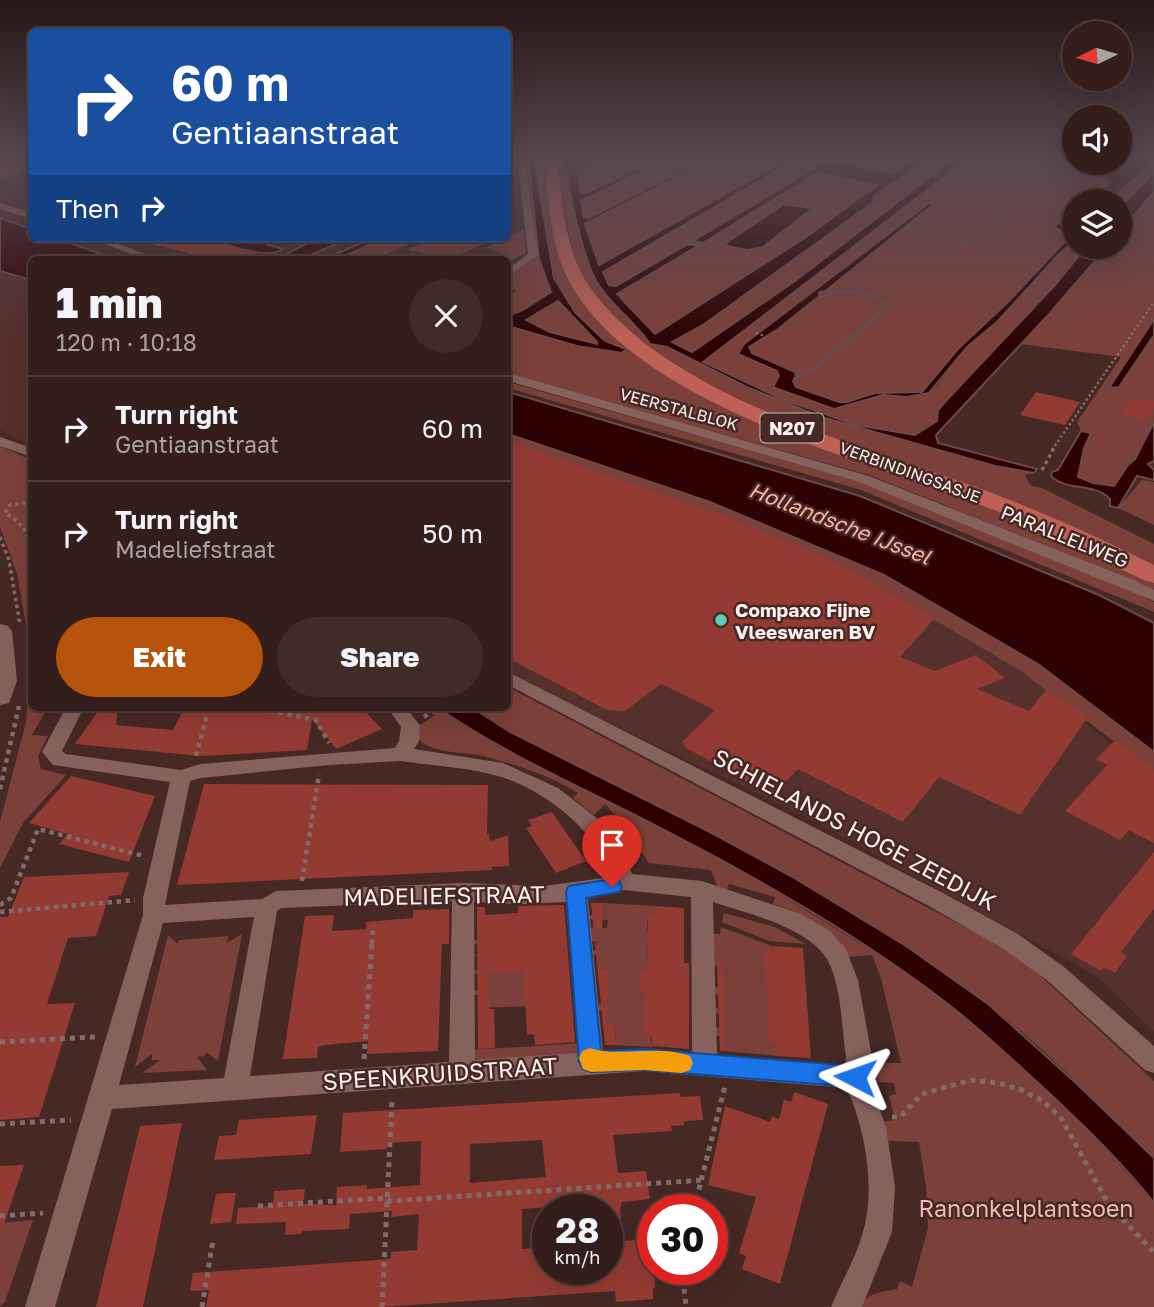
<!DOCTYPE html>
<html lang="en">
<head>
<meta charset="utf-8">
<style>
	body { margin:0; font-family:"Golos Text",sans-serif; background:#3f2b28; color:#f1f3f6; height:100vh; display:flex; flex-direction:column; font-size:26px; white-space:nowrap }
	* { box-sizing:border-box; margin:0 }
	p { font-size:23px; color:#a9a2a3 }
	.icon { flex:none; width:38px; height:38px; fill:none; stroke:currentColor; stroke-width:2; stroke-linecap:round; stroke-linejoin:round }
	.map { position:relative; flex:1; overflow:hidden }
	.panel { position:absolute; left:28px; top:256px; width:483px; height:455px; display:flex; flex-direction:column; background:#341e1b; border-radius:10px; box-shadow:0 7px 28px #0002,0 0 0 2px #4e3c3a }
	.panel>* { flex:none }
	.banner { position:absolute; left:28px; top:28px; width:483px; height:214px; border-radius:10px; box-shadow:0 7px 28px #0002,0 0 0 2px #4e3c3a; background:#1a4fa0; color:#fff; overflow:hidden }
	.needle { width:46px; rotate:265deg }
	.controls { position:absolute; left:1062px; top:21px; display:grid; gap:14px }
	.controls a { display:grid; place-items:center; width:70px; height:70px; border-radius:50%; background:#341e1b; box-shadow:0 7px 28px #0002,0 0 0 2px #4e3c3a; font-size:35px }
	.speed { position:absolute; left:532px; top:1194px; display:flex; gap:14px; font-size:35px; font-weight:700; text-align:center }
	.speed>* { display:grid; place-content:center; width:91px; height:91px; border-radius:50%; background:#341e1b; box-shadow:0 7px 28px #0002,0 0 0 2px #4e3c3a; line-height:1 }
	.speed small { font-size:18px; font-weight:400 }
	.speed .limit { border:10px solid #d22; background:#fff; color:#111 }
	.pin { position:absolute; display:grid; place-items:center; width:60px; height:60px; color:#fff; margin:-72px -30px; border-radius:50% 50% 50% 0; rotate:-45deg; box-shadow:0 0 7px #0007 }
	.pin .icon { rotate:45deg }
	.me { position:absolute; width:77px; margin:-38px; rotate:274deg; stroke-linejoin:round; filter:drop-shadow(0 0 5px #0008) }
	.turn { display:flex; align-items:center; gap:24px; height:147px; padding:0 28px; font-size:32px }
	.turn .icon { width:91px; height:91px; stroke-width:2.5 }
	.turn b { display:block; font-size:49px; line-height:60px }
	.then { display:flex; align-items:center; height:66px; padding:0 28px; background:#0003; gap:14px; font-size:26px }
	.round { display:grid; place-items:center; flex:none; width:74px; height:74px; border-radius:37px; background:#3f2b28 }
	.headline { display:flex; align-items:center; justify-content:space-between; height:119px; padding:0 28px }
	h1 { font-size:42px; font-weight:800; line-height:52px }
	.primary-button { display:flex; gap:14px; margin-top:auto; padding:14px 28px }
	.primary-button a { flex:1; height:80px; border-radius:42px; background:#b45309; color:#fff; font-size:28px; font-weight:800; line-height:80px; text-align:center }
	.primary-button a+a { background:#3f2b28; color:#f1f3f6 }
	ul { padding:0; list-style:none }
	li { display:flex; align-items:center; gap:21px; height:105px; padding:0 28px; border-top:2px solid #4e3c3a }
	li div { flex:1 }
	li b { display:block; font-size:26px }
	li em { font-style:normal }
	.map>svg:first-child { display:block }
</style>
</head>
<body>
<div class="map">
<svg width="1154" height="1307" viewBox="0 0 1154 1307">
	<rect width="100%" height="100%" fill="#462824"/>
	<path fill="#55302c" d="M0 263 31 274V446L0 430Z
		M508 434 965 621 1154 780V1032L1098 977 816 822 508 674Z"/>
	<path fill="#7b4039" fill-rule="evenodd" d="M534 158H544L572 287 606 328 655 364 1046 531 1154 583V593L1082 560 869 475 508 374V326L577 346 618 353 622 347C606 343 598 335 587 324 540 278 543 219 534 158Z
		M555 158H563C570 189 582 259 598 284 611 303 645 327 649 344 668 343 707 369 727 378 825 423 929 450 1034 473L1025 475 1030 485 1042 488 1154 544V569L779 417C708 385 619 347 581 274 567 246 562 190 555 158Z
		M607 158H660L587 194 581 193 576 172Z
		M668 158H707L589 218H584L581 201Z
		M714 158H790L598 265 585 225Z
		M799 158H913L892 173 830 161 823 163 703 243 817 173 877 185 809 235 655 334 617 295 619 292 697 246 616 286 609 285 603 272ZM803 205 813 209 763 247 747 250 727 246 732 240 773 212Z
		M928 158H955L795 281 692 352 672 342 703 325 875 202 873 197 877 195Z
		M969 158H1074V163H1108L1109 170 1104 172V179L1111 182C1099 194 1084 189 1070 198L1062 220 1055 226 1059 230H1073L1072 234 1009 301 958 349 922 392 875 393 847 402H839L796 387 789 368 751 353 749 347 778 329 933 204 928 203 739 349C749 356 774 368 780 376L774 386 834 409 883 395 921 396 936 387 967 347 998 321 1066 248 1074 242V247H1086L1055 285 945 402 938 410 937 421 915 435C840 430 769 393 702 362Z
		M1154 161V173L1120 207V201H1113L1118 193Z
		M1154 192V319L1110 387H1119L1154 335C1154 357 1154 404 1154 422 1148 447 1126 465 1114 486L1093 483 1078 477 1084 448 1090 434 1081 431 1077 422 1121 357 1020 344 1050 313 1107 247H1120V231Z
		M536 226 539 259 552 292C537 299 523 314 508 314V297L517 290 508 287V275L534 258 533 228Z
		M524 229 526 255 523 254 512 260 495 257 501 252 485 248Z
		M384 238H422L376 259H338Z
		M435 238H495C462 254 443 265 405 256L411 253 420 255 423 253 406 250Z
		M558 300 597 343V344L550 332 526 320Z
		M508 382 867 484 1112 582 1154 602V612L861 490 508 388Z
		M508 434 710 502 884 575 1038 663 1154 752V772L1021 671 933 619 553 459 508 443Z
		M0 446 31 460 32 707H48L32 735 48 736 38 756 41 769 66 775 23 823 0 868V822L26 722 31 653 17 574 0 527Z
		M1142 480 1154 482V525L1118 508Z
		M508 687 1003 947 1033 969 1154 1081V1158C1100 1106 1047 1049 986 1003 924 956 858 915 790 876 686 816 572 772 471 707H508Z
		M413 707H437L499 747 668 832 748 875 892 963 954 1009 1016 1062 1082 1123 1154 1203V1307H861C867 1292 882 1292 897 1289L900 1281 912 1287 928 1228 926 1186 919 1142 888 1141 885 1121 895 1120 889 1096 896 1094 894 1083 875 1082 872 1063H901L881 978 872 955 846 957 793 911 773 904 775 897 729 884 727 891 718 888 711 870 649 863 620 820 605 804 594 815 573 798 578 793C548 775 517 765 483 756 460 751 435 755 417 738L416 728 435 715 431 712 415 711Z
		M603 903 655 906 654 915H648L647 930H654V946L647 947V963L653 964V973L640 972V989L646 990 652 1047 615 1045 616 1025H604V1011L595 1010 593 1005 607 1004 610 970 599 969 597 955 589 956V951L597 950V941H588L587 927 607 928 608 920 585 919 586 915 602 916Z
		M724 913 775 927 806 944 769 941 722 922Z
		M721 927 772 946 769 1044 777 1045V1056L725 1051 724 1036H715V1027L724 1028V1014L715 1013V1008H722V995L714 994V987L722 988 721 965H713L712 934H720Z
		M242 934 218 1061 206 1052 205 1056 197 1057 207 1070 142 1073 160 1060H152V1054L135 1067 168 935 178 944 179 940 228 936 227 943Z
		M530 937 533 1006 479 1008V995H471L470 991 489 990 488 973 470 974 471 970H479L488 955 471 956 479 954V944L471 945V940Z
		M582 1043 577 1055 473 1061 470 1050Z
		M33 1220 5 1302 0 1306V1223Z"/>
	<path fill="#2e0202" stroke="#6c4a49" stroke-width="2" fill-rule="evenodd" d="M528 158H534L554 278 575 312 605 341 626 349 622 353 577 346 508 326V314C522 314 538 299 551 292L539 259ZM558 301 597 342V344L550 332 526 320Z
		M563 158H575V166L593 158H607L576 172 581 193 584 194 660 158H668L581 201 584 217 589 218 707 158H714L585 224 599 265 790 158H799L603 272 609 285 616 286 688 244 698 246 617 294 655 334 809 235 877 185 817 173 703 243 693 241 823 163 830 161 892 173 913 158H928L876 195 873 198 875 201 703 325 672 342 692 352 795 281 955 158H969L703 362 782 399 856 425 915 435 937 421 938 410 945 402 1055 285 1086 247H1107L1050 313 936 435 938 443 1037 469 1034 473 995 466 822 417 747 387 667 347 650 344C637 324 612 306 598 284 580 254 571 193 563 158Z
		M1120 158H1154V161L1118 193 1113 201H1074V242L1059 254 998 321 967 347 929 393 907 397 883 395 834 409 778 389 773 387 779 376 777 371 738 354 744 344 929 203 934 204 778 329 749 347 752 353 795 372 796 377 793 381 796 387 839 402H847L875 393 922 392 958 349 1009 301 1072 234V230H1059L1054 226 1062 220 1059 214 1069 198 1079 192 1103 189 1111 182 1100 176 1108 170V163H1120Z
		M1154 173V192L1120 231V207Z
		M784 204 813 208 763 247 747 250 727 246 726 243Z
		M0 218 31 229 32 238H56L115 259H32L31 280 0 271Z
		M209 238H282L268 245 283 249C269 260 225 245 209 238Z
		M317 238H336L333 240 336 244 310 255 309 258C335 262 358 238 384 238L338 259 279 258Z
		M1154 319V335L1119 387 1109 388Z
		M508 392 860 496 1099 595 1154 623V752L1038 664 884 575 710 502 508 434Z
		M1154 422V461L1148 464 1154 470V480L1137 476 1118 508 1110 506V499C1094 482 1067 492 1051 476L1052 472 1058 470 1081 431 1091 433 1084 448 1078 477 1093 483 1114 486 1128 465 1135 459Z
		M437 707H471L510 732 708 831 791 876 906 946 988 1004 1077 1084 1154 1158V1203C1123 1163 1085 1127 1048 1092 1017 1064 986 1034 953 1008 866 940 768 884 670 833 591 791 510 758 437 707Z"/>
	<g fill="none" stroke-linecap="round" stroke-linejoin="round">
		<path stroke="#6c4a49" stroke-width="3.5" d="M958 251 1066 158"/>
		<path stroke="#6c4a49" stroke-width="4.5" d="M820 293C843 292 869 288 887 305L883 311
			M821 364 879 313
			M795 379 817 366"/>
	</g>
	<path fill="#933b33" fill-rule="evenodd" d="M16 158H32V170L0 179V162Z
		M153 238H196L256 253 255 259H211L152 244Z
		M1036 392 1080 402 1065 425 1020 415Z
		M1133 397 1154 402V407L1146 420 1121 414Z
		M515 443 726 517 824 557 935 618 900 657 935 671 976 655 1005 678 977 689 1029 711 1046 690 1088 717 1020 815 939 777 903 822 798 769 773 795 686 748 682 742 715 710 661 684 625 711 607 710 508 658V448Z
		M101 707H118L116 725 173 730 185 707H242L271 712 277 707H361L382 729 336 749 312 719 307 750 201 756 75 744Z
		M1115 740 1154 770V843L1129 830 1120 840 1065 811 1107 765 1096 759Z
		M71 776 155 796 129 862 59 844 68 834 29 823Z
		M204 784 488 785 487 835 489 834 490 841 508 835 509 866 492 867V870L177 885Z
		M552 812 586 861 556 873 526 828 532 826 528 820Z
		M1154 852V909L1121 952 1127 956 1115 973 1104 967 1101 971 1071 954Z
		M129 872 121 895 109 896 96 936 68 938 47 1004 75 1003 39 1117 0 1120V917H8L24 877Z
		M591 903H603L602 928H595L599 969 610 970 606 1025H616L615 1045H605Z
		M564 905 575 1042 535 1045 534 1034 527 1035 524 971 489 973V1009H494L495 1048 478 1049 477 907H485V915L518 913V906Z
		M655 906 684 908V963H689V1049L652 1046V1037L644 1036 646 990H640V972H647L648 915H654Z
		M449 909V944H442L438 1051 367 1054 368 1041 325 1045 318 1047 317 1058 283 1059 305 916 334 915 332 931 366 929V922L413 918V910Z
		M772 946 803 948 811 1058 777 1056V1045L769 1044 765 951H773Z
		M717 965H722L725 1051H720Z
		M794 1092 828 1104 780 1284 742 1269 746 1256 739 1253 756 1197 708 1185 725 1106 770 1122 772 1116 779 1119 784 1100 791 1102Z
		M680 1093V1097L700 1096 703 1120 684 1121V1125L671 1126 672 1131 613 1135 618 1173 646 1171 650 1199 622 1202 620 1209 623 1241 637 1240 638 1250 651 1249 653 1254 655 1288H653V1299L616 1302 615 1291 382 1307H206L209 1290 190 1291 193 1273 391 1259V1252L417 1250 419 1214 391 1217 392 1211 350 1214 349 1229 302 1231 301 1234 285 1235 286 1222 236 1224 238 1208 273 1206 274 1191 305 1189 303 1204 336 1205 337 1187 367 1185V1189L420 1185 421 1141 387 1143V1149L340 1152 343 1113ZM542 1140 546 1177 470 1183V1144ZM578 1205V1209H607V1269H548V1256L534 1257V1248L522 1249V1209Z
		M317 1115 311 1154 214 1160 219 1136 236 1135 239 1120Z
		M182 1123 143 1307H96L140 1126Z
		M24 1165 3 1227 0 1226V1166Z
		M226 1193H236L231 1222 210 1224 216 1194Z"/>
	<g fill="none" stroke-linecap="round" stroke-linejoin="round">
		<path stroke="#846b68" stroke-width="2" stroke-dasharray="2 2" stroke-linecap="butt" d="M167 254 185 255"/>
		<path stroke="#846b68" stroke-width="2.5" stroke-dasharray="2.5 2.5" stroke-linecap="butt" d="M756 333 765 336
			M1052 450 1154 302"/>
		<path stroke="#846b68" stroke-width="3.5" stroke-dasharray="3.5 3.5" stroke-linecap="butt" d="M1042 470 1054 448
			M32 506 23 503 10 505 5 513C37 532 28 546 32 578
			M0 537 9 560 20 625"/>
		<path stroke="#846b68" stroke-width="4.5" stroke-dasharray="4.5 4.5" stroke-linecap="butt" d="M252 707 316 720 329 743
			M424 717 440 707
			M196 756 209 707
			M0 789 19 706
			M302 881 319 774
			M0 905 11 898 38 829 144 856
			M0 912 135 900
			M372 944 373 928"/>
		<path stroke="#846b68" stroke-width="5" stroke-dasharray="5 5" stroke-linecap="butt" d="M0 1042 95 1037
			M364 1059 372 942
			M892 1117H900L922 1094 971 1080 998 1083 1022 1090 1044 1102 1061 1118 1109 1205 1154 1252
			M0 1124 71 1120
			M258 1206 385 1198 389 1201 703 1180
			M694 1209 725 1086
			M0 1216 43 1213
			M682 1269 686 1307
			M202 1307 213 1240
			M382 1307 392 1100"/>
		<path fill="#85625c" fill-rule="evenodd" d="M517 158H525L538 255 508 276V269L528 254Z
			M0 203 32 213V219L0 209Z
			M89 238H103L158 259H144Z
			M508 373 869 476 1131 579 1154 590V601L859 482 508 381Z
			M0 437 32 448V457L0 446Z
			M508 672 945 894 1018 934 1064 967 1154 1046V1073L1145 1070 1048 981 1002 948 929 906 508 685Z
			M66 707H84L62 751 66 754 181 770 200 764 395 748 399 741 401 727 387 707H406L420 726 419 741 414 749 503 763 558 788 602 822 625 855 632 874 702 881 801 914 830 931 846 949 858 980 872 1057 868 1077 886 1127 895 1187 892 1232 862 1307H831C841 1282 856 1258 863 1232 876 1187 865 1130 847 1088L644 1071 112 1109 55 1307H25L143 915V898L170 782 53 765 42 752ZM401 761C432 766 467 767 498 776 543 789 598 831 611 877L544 886 463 883 276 891 262 899 165 905 190 781 201 778 329 765ZM623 890 691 897 692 1053 644 1049 603 1052 588 899ZM452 901 449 1062 250 1076 277 911 281 908ZM474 902 521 904 566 902 578 1053 475 1060ZM713 902C748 914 809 927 828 961 841 984 842 1030 846 1057L845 1065 717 1055ZM254 917 224 1078 119 1085 163 923Z"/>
		<path fill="#85625c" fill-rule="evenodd" d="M0 624 8 626 12 631 17 681 9 703 0 705Z"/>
		<path fill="#bf6056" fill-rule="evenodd" d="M544 158H556C563 199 564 251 589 286 668 399 864 445 989 492 1045 513 1100 538 1154 565V583C1132 577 1112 563 1092 554 1052 535 1012 516 970 501 849 456 642 403 572 287 550 249 549 200 544 158Z"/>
	</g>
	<linearGradient id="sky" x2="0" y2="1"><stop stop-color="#261614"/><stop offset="0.46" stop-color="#574850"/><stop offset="1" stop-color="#574850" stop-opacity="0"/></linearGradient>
	<rect width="1154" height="341" fill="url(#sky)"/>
	<path fill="#1a73e8" stroke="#114b97" stroke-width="2" d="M612 879 619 881 622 887 619 892 586 898 601 1051 644 1049 855 1066 863 1069 866 1077 863 1084 855 1087 644 1070 591 1072 583 1069 579 1062 566 891 569 886Z"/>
	<path fill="#f59e0b" d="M590 1048C618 1058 658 1044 690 1056L693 1063 690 1070 682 1073 644 1070 591 1072 583 1069 579 1058 582 1051Z"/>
	<circle fill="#5eceb7" stroke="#462824" stroke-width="2.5" cx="721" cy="620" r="7"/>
	<g text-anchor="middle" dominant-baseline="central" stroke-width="5" stroke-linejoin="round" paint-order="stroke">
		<g font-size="16" fill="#fef1ef" stroke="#462824">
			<text transform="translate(679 409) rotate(15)">VEERSTALBLOK</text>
			<text transform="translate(910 472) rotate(20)">VERBINDINGSASJE</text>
		</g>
		<rect fill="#462824" stroke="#c7b5b2" stroke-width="2" x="760.5" y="413.5" width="63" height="29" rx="5"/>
		<g font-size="18" font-weight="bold" fill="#fef1ef">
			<text x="792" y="428">N207</text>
		</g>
		<g font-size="19" fill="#fef1ef" stroke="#462824">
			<text transform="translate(1065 536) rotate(22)">PARALLELWEG</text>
		</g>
		<g font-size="19" font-weight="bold" fill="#fef1ef" stroke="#462824" text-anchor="start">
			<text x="735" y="609">Compaxo Fijne<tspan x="735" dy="22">Vleeswaren BV</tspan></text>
		</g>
		<g font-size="21" font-style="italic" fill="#fdb2a7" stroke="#462824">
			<text transform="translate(840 523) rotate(21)">Hollandsche IJssel</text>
		</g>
		<g font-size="23" fill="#fef1ef" stroke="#462824">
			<text transform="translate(855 829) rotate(28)">SCHIELANDS HOGE ZEEDIJK</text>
			<text transform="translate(444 895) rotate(-1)">MADELIEFSTRAAT</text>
			<text transform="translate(440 1073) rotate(-4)">SPEENKRUIDSTRAAT</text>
		</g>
		<g font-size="23" fill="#efbcb4" stroke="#462824">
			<text x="1026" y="1208">Ranonkelplantsoen</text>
		</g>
	</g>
</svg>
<div class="controls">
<a><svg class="needle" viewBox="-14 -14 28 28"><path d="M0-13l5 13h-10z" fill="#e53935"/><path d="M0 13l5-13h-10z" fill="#a9a2a3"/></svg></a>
<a><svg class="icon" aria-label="sound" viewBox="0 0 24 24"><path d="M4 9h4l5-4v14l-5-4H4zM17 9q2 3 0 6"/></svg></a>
<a><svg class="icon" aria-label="layers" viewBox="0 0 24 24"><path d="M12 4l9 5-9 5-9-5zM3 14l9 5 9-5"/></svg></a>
</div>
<div class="speed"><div>28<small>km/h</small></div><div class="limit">30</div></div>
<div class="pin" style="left:612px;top:887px;background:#d93025"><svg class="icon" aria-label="arrive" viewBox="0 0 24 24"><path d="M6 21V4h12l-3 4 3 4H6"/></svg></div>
<svg class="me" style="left:855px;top:1077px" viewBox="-20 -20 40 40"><path d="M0-17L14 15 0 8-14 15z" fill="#1a73e8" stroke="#fff" stroke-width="4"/></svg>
<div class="banner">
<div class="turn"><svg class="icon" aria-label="right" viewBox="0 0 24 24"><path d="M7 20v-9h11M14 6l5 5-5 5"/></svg><div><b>60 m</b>Gentiaanstraat</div></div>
<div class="then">Then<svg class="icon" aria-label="right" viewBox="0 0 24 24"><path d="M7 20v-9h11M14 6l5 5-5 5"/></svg></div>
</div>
<section class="panel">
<div class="headline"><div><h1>1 min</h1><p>120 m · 10:18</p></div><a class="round"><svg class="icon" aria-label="close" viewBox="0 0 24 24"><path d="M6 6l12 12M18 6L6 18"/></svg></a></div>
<ul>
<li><svg class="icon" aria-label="right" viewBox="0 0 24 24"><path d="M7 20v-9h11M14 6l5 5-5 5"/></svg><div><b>Turn right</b><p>Gentiaanstraat</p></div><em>60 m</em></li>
<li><svg class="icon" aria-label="right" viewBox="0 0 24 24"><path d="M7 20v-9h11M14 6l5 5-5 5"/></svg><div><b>Turn right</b><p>Madeliefstraat</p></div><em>50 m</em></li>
</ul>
<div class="primary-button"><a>Exit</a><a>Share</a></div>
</section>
</div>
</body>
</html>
